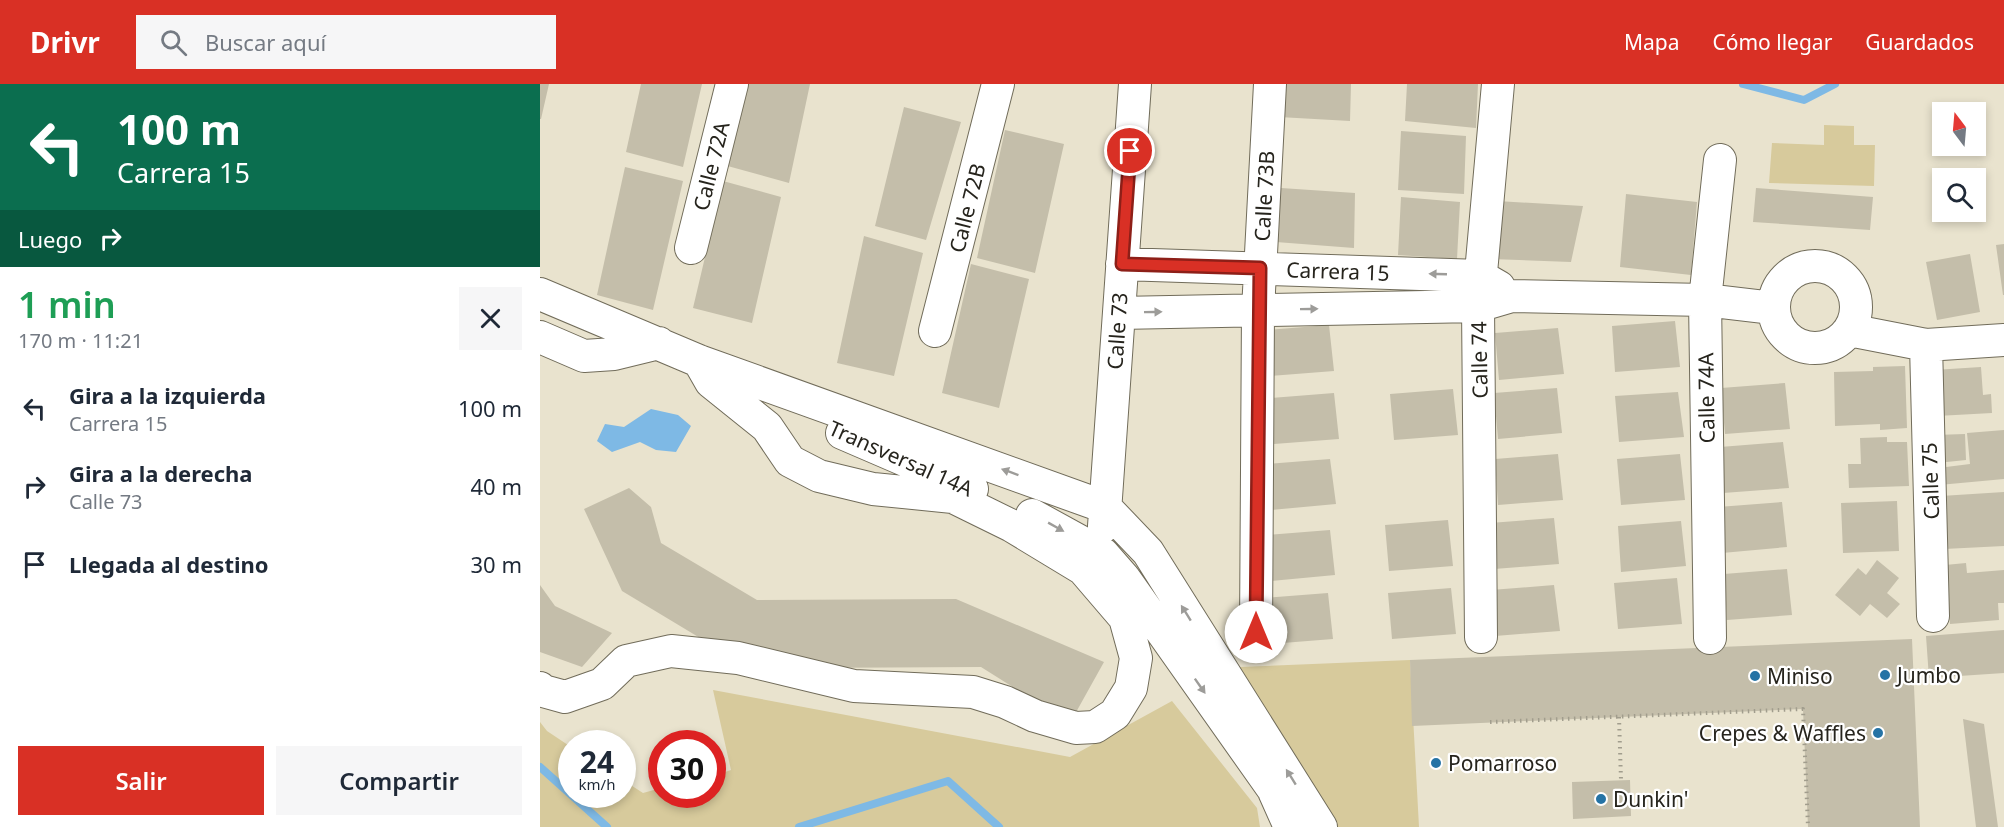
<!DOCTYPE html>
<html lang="es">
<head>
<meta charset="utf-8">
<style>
	body { margin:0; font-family:"Noto Sans",sans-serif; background:#f6f6f7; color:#1f2937; height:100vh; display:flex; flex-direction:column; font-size:22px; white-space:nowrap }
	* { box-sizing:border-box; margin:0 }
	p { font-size:20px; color:#747a83 }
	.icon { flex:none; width:33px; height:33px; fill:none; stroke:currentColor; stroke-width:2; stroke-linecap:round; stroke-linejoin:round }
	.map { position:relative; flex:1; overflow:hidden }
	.side { display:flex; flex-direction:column; background:#fff; width:540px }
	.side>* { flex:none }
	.top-card { background:#0b6e4f; color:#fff; overflow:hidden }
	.needle { width:39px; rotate:344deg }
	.buttons { position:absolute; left:1392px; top:18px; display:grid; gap:12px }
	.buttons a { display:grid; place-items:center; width:54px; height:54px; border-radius:0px; background:#fff; box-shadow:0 3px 9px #0003; font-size:30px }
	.speed { position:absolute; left:18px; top:646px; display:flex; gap:12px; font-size:30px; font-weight:700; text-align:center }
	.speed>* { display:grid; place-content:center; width:78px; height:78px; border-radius:50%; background:#fff; box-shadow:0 3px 9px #0003; line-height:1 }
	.speed small { font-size:15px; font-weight:400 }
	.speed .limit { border:9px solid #d22; background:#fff; color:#111 }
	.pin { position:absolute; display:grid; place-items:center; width:51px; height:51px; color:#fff; margin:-26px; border:3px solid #fff; border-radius:50%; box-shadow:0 2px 6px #0007 }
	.me { position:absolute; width:66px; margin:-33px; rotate:0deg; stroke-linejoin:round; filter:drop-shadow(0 0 4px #0008) }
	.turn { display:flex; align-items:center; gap:21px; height:126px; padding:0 18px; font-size:27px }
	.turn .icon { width:78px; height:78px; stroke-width:2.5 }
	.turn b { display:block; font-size:42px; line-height:51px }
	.then { display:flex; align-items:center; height:57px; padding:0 18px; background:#0003; gap:12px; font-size:22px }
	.round { display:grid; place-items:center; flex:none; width:63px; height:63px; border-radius:0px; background:#f6f6f7 }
	.summary { display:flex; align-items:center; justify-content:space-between; height:102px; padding:0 18px }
	h1 { font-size:36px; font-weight:600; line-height:45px; color:#1e9e55 }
	.button { display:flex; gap:12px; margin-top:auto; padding:12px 18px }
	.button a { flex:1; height:69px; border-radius:0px; background:#d93025; color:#fff; font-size:24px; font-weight:600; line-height:69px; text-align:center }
	.button a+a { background:#f6f6f7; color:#1f2937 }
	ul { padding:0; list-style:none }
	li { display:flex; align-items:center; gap:18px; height:78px; padding:0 18px }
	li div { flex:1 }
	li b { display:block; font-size:22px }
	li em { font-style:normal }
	header { display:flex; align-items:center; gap:36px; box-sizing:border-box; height:84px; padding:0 30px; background:#d93025; color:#fff }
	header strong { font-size:28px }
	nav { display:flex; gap:33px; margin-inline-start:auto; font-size:21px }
	.search { width:420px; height:54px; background:#f6f6f7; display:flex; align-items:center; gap:15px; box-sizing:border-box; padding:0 21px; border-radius:0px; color:#747a83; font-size:22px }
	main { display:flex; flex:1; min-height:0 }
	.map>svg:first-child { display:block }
</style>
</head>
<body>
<header>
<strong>Drivr</strong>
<div class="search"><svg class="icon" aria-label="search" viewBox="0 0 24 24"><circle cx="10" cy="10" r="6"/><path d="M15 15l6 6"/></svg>Buscar aquí</div>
<nav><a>Mapa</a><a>Cómo llegar</a><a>Guardados</a></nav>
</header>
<main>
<section class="side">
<div class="top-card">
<div class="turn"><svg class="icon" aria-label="left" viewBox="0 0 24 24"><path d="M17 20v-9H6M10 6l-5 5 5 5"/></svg><div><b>100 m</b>Carrera 15</div></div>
<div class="then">Luego<svg class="icon" aria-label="right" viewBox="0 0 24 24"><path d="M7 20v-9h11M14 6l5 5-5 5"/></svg></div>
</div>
<div class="summary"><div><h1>1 min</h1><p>170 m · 11:21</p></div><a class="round"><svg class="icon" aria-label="close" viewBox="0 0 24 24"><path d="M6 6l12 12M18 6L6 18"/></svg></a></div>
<ul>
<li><svg class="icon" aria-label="left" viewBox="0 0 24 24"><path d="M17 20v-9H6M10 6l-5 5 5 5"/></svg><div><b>Gira a la izquierda</b><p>Carrera 15</p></div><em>100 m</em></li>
<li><svg class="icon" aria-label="right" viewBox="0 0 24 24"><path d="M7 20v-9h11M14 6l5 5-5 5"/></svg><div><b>Gira a la derecha</b><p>Calle 73</p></div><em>40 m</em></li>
<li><svg class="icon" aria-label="arrive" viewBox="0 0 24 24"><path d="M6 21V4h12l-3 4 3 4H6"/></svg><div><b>Llegada al destino</b></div><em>30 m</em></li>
</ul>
<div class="button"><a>Salir</a><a>Compartir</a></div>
</section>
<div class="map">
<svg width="1464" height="743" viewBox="0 0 1464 743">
	<rect width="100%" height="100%" fill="#e9e3ce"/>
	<path fill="#d7ca9c" d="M1284 41 1314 42V61H1335L1334 102 1229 99 1232 59 1284 61Z
		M870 576 879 743H795L700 583Z
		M173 606 530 673 632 617 717 724 720 743H0V638L7 647 31 663 32 711H82L83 696 103 709 121 704 122 711H172L173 692 191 686Z"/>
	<path fill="#7eb9e5" d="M111 325 138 331 151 342 136 368 116 366 100 358 72 368 57 357 65 340 84 343Z"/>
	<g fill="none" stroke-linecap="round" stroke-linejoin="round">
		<path stroke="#7eb9e5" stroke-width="8" d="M1203 0 1264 16 1295 0
			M0 683 67 743
			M259 743 408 697 459 743"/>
	</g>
	<path fill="#c4beaa" d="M0 0H9L1 35H0Z
		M101 0H162L143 83 86 68Z
		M204 0H270L249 99 184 81Z
		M740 0H811L810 37 739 33Z
		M867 0H938L936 44 865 37Z
		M364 23 421 38 386 156 335 142Z
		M465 46 524 60 495 189 437 174Z
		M861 47 926 52 924 110 858 106Z
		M85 83 143 97 113 226 57 211Z
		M183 97 241 113 212 239 153 224Z
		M728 103 815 109 814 164 736 158Z
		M1216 104 1333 113 1330 146 1213 138Z
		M1086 110 1157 118 1151 191 1080 183Z
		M861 113 920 118 917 175 858 171Z
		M957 117 1043 122 1031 178 951 175Z
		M324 152 383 169 354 292 297 279Z
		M1464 160V211H1463L1456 161Z
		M1430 170 1440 228 1397 236 1386 178Z
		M431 180 489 195 459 324 402 309Z
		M1135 237 1140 283 1075 288 1072 242Z
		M789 241 794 287 729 292 726 246Z
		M1018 244 1024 290 959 296 955 249Z
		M1365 282 1367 344 1340 346V340L1295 342 1294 288 1333 287V283Z
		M1441 283 1443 311 1451 310 1452 329 1397 332 1394 286Z
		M1245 299 1250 345 1185 350 1181 304Z
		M1017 304 1022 349 958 355 954 309Z
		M913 305 918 351 854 356 850 310Z
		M1138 308 1144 353 1079 358 1075 312Z
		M794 309 799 355 734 360 731 314Z
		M1464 346V395L1399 401 1398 384 1430 380 1427 349Z
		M1425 350 1426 376 1397 379 1395 351Z
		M1347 353V358H1367L1369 402 1309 404 1308 380H1321L1320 354Z
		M1243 358 1249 404 1183 409 1180 363Z
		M1018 370 1023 416 958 421 955 375Z
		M1140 370 1145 416 1081 421 1077 375Z
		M790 375 796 420 731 426 727 380Z
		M89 404 111 423 121 459 217 516 416 515 564 578 530 639 441 583 253 584 180 566 82 507 44 425Z
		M1464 408V462L1404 465 1401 412Z
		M1357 417 1359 467 1303 469 1301 419Z
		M1242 418 1247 463 1182 469 1178 423Z
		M1014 434 1019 480 954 485 950 439Z
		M908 436 913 482 849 487 845 441Z
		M1141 437 1146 482 1081 488 1078 442Z
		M790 446 795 491 731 497 727 451Z
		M1337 476 1359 494 1347 509 1360 520 1347 534 1330 520 1320 532 1295 511 1318 484 1326 491Z
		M1426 479 1427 489 1464 486V519H1458L1459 536 1410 540 1405 481Z
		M1247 485 1252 531 1187 536 1184 490Z
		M1137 494 1142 540 1078 545 1074 499Z
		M0 501 15 522 72 549 42 583 0 568Z
		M1014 501 1020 547 955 552 951 506Z
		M911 504 916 550 852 555 848 509Z
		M788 509 793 555 729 560 725 514Z
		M1464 546V589L1389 594 1386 552Z
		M1372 555 1380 743H1268L1263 625 872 642 870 576Z
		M1423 635 1444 640 1458 743H1436Z
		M1090 696 1091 732 1033 735 1032 698Z"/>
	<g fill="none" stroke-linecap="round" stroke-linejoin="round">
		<defs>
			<path id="minor" d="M151 164 192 0
				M582 180 940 192 959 203
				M1234 223a41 41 0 1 1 82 0a41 41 0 1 1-82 0Z
				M0 210 159 277 565 423 608 468 781 743
				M579 229 938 222 972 212 1165 216 1233 224
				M1309 246 1386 261 1464 256
				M395 247 458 0
				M0 253 44 272 74 270 119 259
				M1386 261 1393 532
				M302 349 432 405
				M492 431 563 470 584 494 733 705 750 743
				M564 442 595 0
				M716 548 718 226 730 0
				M941 553 938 222 958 0
				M1170 554 1165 216 1180 76
				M0 604 3 607 25 613 62 600 86 577 131 567 198 574 314 602 433 608 465 618 495 632 536 644 555 643 575 630 591 604 596 574 585 534 543 485 472 442 413 413 333 405 279 392 250 377 227 343 171 298 159 277"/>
		</defs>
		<use href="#minor" stroke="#716c5a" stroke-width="34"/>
		<path stroke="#a19d8d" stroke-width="4" stroke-dasharray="1.5 4.5" stroke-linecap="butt" d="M1079 633 1081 696
			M950 638 1263 625 1268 743"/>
		<use href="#minor" stroke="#fff" stroke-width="32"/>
	</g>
	<defs><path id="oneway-solid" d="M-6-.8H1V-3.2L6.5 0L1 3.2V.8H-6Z" transform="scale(1.5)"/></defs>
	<g fill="#9d9c99">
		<use href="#oneway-solid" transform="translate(898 190) rotate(-178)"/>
		<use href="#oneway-solid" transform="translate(769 225) rotate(-1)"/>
		<use href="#oneway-solid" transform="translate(613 228) rotate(-1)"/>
		<use href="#oneway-solid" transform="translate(470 388) rotate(-160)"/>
		<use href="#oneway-solid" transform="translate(516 443) rotate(29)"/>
		<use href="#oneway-solid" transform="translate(646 529) rotate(-122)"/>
		<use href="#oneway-solid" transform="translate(660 602) rotate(55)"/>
		<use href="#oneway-solid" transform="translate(751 693) rotate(-122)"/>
	</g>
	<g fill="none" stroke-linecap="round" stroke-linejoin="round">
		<defs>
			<path id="route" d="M590 67 582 180 720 184 716 548"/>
		</defs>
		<use href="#route" stroke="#8d1f18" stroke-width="15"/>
		<use href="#route" stroke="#d93025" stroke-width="10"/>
	</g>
	<g fill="#2573a5" stroke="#fff" stroke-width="2">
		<circle cx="1345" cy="591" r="6"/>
		<circle cx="1215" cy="592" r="6"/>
		<circle cx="1338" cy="649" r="6"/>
		<circle cx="896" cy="679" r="6"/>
		<circle cx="1061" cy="715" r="6"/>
	</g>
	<g text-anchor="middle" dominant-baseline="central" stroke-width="4.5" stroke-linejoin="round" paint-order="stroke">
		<g font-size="21" fill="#26241d" stroke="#fff">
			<text transform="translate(171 82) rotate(-76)">Calle 72A</text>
			<text transform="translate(724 112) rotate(-87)">Calle 73B</text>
			<text transform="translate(427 124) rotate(-76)">Calle 72B</text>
			<text transform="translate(798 187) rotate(2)">Carrera 15</text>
			<text transform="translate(577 247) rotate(-86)">Calle 73</text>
			<text transform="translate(939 276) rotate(-91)">Calle 74</text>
			<text transform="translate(1166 314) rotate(-91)">Calle 74A</text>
			<text transform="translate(361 374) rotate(24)">Transversal 14A</text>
			<text transform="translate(1390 397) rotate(-92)">Calle 75</text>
		</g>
		<g font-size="21" fill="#26241d" stroke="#fff" text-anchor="start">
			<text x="1357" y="591">Jumbo</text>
			<text x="1227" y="592">Miniso</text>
			<text x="1326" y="649" text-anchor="end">Crepes &amp; Waffles</text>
			<text x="908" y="679">Pomarroso</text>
			<text x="1073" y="715">Dunkin'</text>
		</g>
	</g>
</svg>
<div class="buttons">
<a><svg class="needle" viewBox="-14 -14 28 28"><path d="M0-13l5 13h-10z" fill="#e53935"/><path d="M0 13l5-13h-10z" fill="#747a83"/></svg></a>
<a><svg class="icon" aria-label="search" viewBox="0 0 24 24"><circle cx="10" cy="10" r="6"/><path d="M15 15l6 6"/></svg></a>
</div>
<div class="speed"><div>24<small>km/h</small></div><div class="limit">30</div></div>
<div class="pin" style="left:590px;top:67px;background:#d93025"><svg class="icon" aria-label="arrive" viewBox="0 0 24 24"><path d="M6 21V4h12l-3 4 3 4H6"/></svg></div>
<svg class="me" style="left:716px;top:548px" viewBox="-20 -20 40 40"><circle r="19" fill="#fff"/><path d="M0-13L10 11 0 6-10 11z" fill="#d93025"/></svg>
</div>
</main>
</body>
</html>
